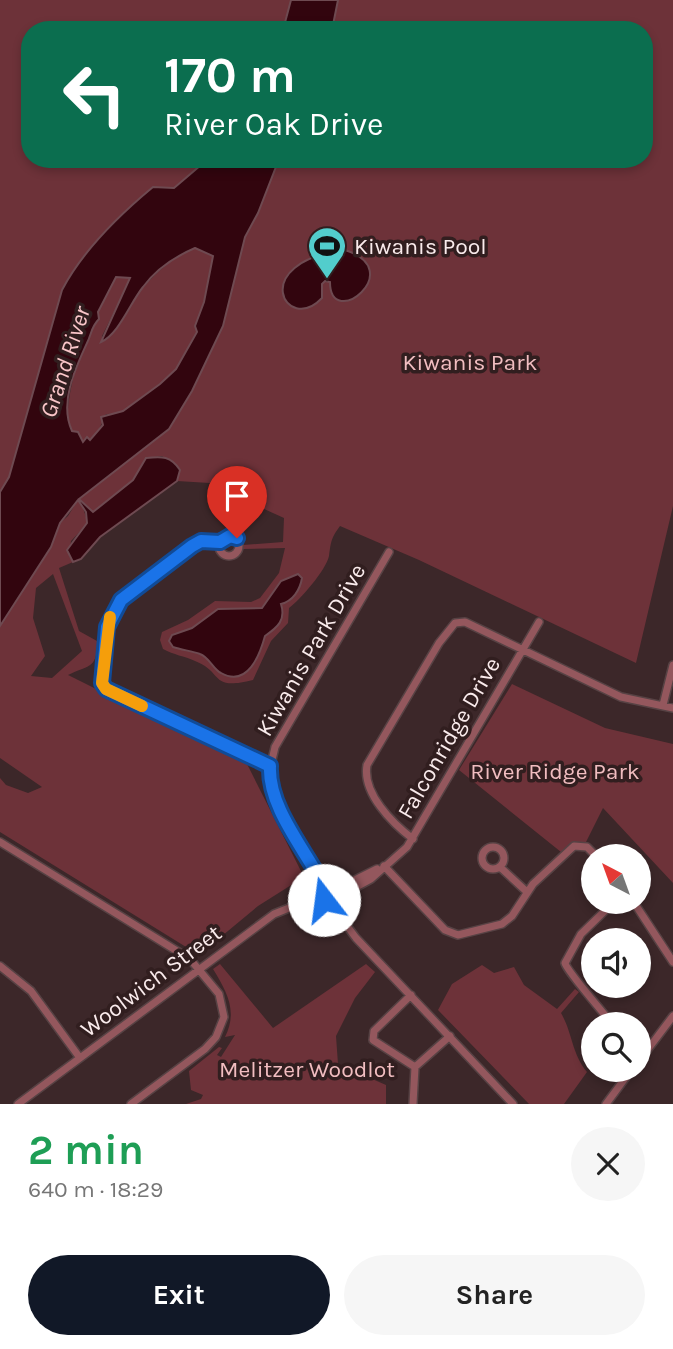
<!DOCTYPE html>
<html lang="en">
<head>
<meta charset="utf-8">
<style>
	body { margin:0; font-family:Karla,sans-serif; background:#f6f6f6; color:#222; height:100vh; display:flex; flex-direction:column; font-size:26px; white-space:nowrap }
	* { box-sizing:border-box; margin:0 }
	p { font-size:23px; color:#767676 }
	.icon { flex:none; width:38px; height:38px; fill:none; stroke:currentColor; stroke-width:2; stroke-linecap:round; stroke-linejoin:round }
	.map { position:relative; height:1104px; overflow:hidden }
	.drawer { display:flex; flex-direction:column; background:#fff; flex:1 }
	.drawer>* { flex:none }
	.top-card { position:absolute; left:21px; top:21px; width:632px; height:147px; border-radius:28px; box-shadow:0 4px 10px #0003; background:#0b6e4f; color:#fff; overflow:hidden }
	.needle { width:46px; rotate:319deg }
	.fabs { position:absolute; left:581px; top:844px; display:grid; gap:14px }
	.fabs a { display:grid; place-items:center; width:70px; height:70px; border-radius:50%; background:#fff; box-shadow:0 4px 10px #0003; font-size:35px }
	.pin { position:absolute; display:grid; place-items:center; width:60px; height:60px; color:#fff; margin:-72px -30px; border-radius:50% 50% 50% 0; rotate:-45deg; box-shadow:0 0 7px #0007 }
	.pin .icon { rotate:45deg }
	.me { position:absolute; width:77px; margin:-38px; rotate:345deg; stroke-linejoin:round; filter:drop-shadow(0 0 5px #0008) }
	.turn { display:flex; align-items:center; gap:24px; height:147px; padding:0 28px; font-size:32px }
	.turn .icon { width:91px; height:91px; stroke-width:2.5 }
	.turn b { display:block; font-size:49px; line-height:60px }
	.round { display:grid; place-items:center; flex:none; width:74px; height:74px; border-radius:37px; background:#f6f6f6 }
	.headline { display:flex; align-items:center; justify-content:space-between; height:119px; padding:0 28px }
	h1 { font-size:42px; font-weight:700; line-height:52px; color:#1e9e55 }
	.action { display:flex; gap:14px; margin-top:auto; padding:14px 28px }
	.action a { flex:1; height:80px; border-radius:42px; background:#111827; color:#fff; font-size:28px; font-weight:700; line-height:80px; text-align:center }
	.action a+a { background:#f6f6f6; color:#222 }
	.map>svg:first-child { display:block }
</style>
</head>
<body>
<div class="map">
<svg width="673" height="1104" viewBox="0 0 673 1104">
	<rect width="100%" height="100%" fill="#3c2729"/>
	<path fill="#6d3239" fill-rule="evenodd" d="M0 0H291L283 30H30V159H208L174 188 153 187 141 197 62 290 9 477 0 492Z
		M338 0H673V506L636 663 419 560 340 526C331 538 331 542 329 556 326 570 300 600 289 608L288 623 271 641 253 680C209 691 224 672 195 661 184 656 174 655 163 649L160 640 162 632 188 620 215 601 251 602 260 598 279 573 285 548 243 549V545L283 542 284 518 242 499 243 492 226 484 177 481 180 470 162 456 146 458 134 480 93 512 81 502 88 523 71 541 69 556 73 562 59 568 79 631 97 641C98 670 87 665 68 675L247 764 304 877 258 906 199 955 0 832V778L6 785 28 793 42 787 0 758V626L51 547 60 523 68 516 81 495 169 429 192 391 223 326 245 237 258 213 279 159H644V30H332ZM53 574 82 651 52 678 31 676 45 656 33 618 36 588Z
		M195 247 213 256 204 302 195 326 198 332C188 342 185 359 175 370 160 387 129 415 106 414L96 436 83 442C78 437 70 432 69 425 63 401 83 336 99 319L98 312 116 277 131 278 102 336 104 341C131 303 150 269 195 247Z
		M512 684 605 728 673 744V883L603 808 586 842 573 843 561 852 459 770Z
		M220 964 273 1028 366 964 375 972 355 998 336 1036 338 1064 386 1085V1104H186L201 1099 203 1095 191 1090 189 1071 219 1047 222 1048 217 1055 221 1057 235 1035 225 1037C238 1011 227 992 213 969Z
		M482 965 494 973 514 967 524 985 557 1009 575 989 579 992 561 1013C573 1034 571 1052 587 1072L564 1104H529L438 1010 452 984Z"/>
	<path fill="#32050e" stroke="#6e4a51" stroke-width="2" fill-rule="evenodd" d="M291 0H338L332 30H283Z
		M208 159H279L258 213 245 237 223 326 192 391 169 429 79 499 93 512 133 480 146 458C162 456 171 456 180 470L177 481 100 537 81 559 73 562 67 550 87 523 86 512 78 500 60 523 51 547 0 626V492L9 477 62 290C83 250 118 216 153 187L174 188ZM195 248 213 256 204 302 195 326 197 332 176 369 160 384 123 411 101 417 103 425 90 440 87 437 83 442 78 432 72 431C59 403 75 369 87 343 92 333 91 327 99 319L98 312 116 277 130 278 101 342C119 334 130 303 143 287 157 268 174 257 195 248Z
		M345 250C409 270 330 332 330 282L325 281 322 284V298C286 336 246 262 345 250Z
		M298 574 302 578C300 590 293 601 281 604 286 620 278 627 265 636 260 654 248 688 221 673 213 669 209 657 200 654 192 651 182 650 173 647L169 641 172 635 192 628 218 609 262 608 281 581Z"/>
	<g fill="none" stroke-linecap="round" stroke-linejoin="round">
		<defs>
			<path id="minor" d="M219 546a10 10 0 1 1 20 0a10 10 0 1 1-20 0Z
				M220 542 201 541 192 546 121 600 112 612 107 627V657L102 683 106 689 270 766
				M663 705 673 665
				M413 839C392 823 362 793 367 765L439 643 455 623 465 622 621 697 673 708
				M0 842 190 959 219 994 224 1017 216 1037 205 1049 131 1104
				M482 858a11 11 0 1 1 22 0a11 11 0 1 1-22 0Z
				M384 866 445 930 458 935 502 924 512 916 533 884 574 846 587 847 596 856
				M500 867 527 892
				M324 897a6 6 0 1 1 12 0a6 6 0 1 1-12 0Z
				M330 891 321 881C309 858 271 803 269 779 269 769 273 757 275 747L389 552
				M333 891 377 869
				M336 898 371 879 407 847 539 622
				M633 901 673 962
				M330 903 356 938 513 1104
				M0 966 31 991 80 1058
				M411 995 374 1031 373 1040 415 1067 450 1036
				M612 1024C604 1013 566 970 565 963L581 934 615 901
				M639 1061 673 1016
				M18 1104 274 914 294 906 326 902
				M413 1104 415 1067
				M606 1104 632 1069"/>
		</defs>
		<use href="#minor" stroke="#574244" stroke-width="10"/>
		<use href="#minor" stroke="#94575d" stroke-width="7"/>
	</g>
	<g fill="none" stroke-linecap="round" stroke-linejoin="round">
		<defs>
			<path id="route" d="M237 538 230 536 220 542 201 541 192 546 121 600 107 627 102 683 106 689 270 766C268 806 303 847 321 881L330 891 325 893 324 900"/>
		</defs>
		<use href="#route" stroke="#114b97" stroke-width="18"/>
		<use href="#route" stroke="#1a73e8" stroke-width="12"/>
		<path stroke="#f59e0b" stroke-width="12" d="M110 617 102 683 106 689 142 706"/>
	</g>
	<defs>
		<symbol id="stadium-pin" viewBox="-11 -11 22 30"><path d="M0 17L-7.5 6A9.5 9.5 0 1 1 7.5 6Z" fill="#52cdcc" stroke="#311e1f"/><path d="M0-5a6.5 5 0 1 0 0 10a6.5 5 0 1 0 0-10ZM-3.5-1.8h7v3.6h-7Z" fill="#111"/></symbol>
	</defs>
	<g fill-rule="evenodd">
		<use href="#stadium-pin" x="305" y="224" width="44" height="60"/>
	</g>
	<g text-anchor="middle" dominant-baseline="central" stroke-width="7" stroke-linejoin="round" paint-order="stroke">
		<g font-size="23" fill="#faebec" stroke="#311e1f" text-anchor="start">
			<text x="354" y="246">Kiwanis Pool</text>
		</g>
		<g font-size="23" fill="#f1bdc0" stroke="#311e1f">
			<text x="470" y="362">Kiwanis Park</text>
			<text x="555" y="771">River Ridge Park</text>
			<text x="307" y="1069">Melitzer Woodlot</text>
		</g>
		<g font-size="23" fill="#faebec" stroke="#311e1f">
			<text transform="translate(311 650) rotate(-60)">Kiwanis Park Drive</text>
			<text transform="translate(449 738) rotate(-60)">Falconridge Drive</text>
			<text transform="translate(151 981) rotate(-37)">Woolwich Street</text>
		</g>
		<g font-size="24" font-style="italic" fill="#fac6c9" stroke="#311e1f">
			<text transform="translate(65 362) rotate(-72)">Grand River</text>
		</g>
	</g>
</svg>
<div class="fabs">
<a><svg class="needle" viewBox="-14 -14 28 28"><path d="M0-13l5 13h-10z" fill="#e53935"/><path d="M0 13l5-13h-10z" fill="#767676"/></svg></a>
<a><svg class="icon" aria-label="sound" viewBox="0 0 24 24"><path d="M4 9h4l5-4v14l-5-4H4zM17 9q2 3 0 6"/></svg></a>
<a><svg class="icon" aria-label="search" viewBox="0 0 24 24"><circle cx="10" cy="10" r="6"/><path d="M15 15l6 6"/></svg></a>
</div>
<div class="pin" style="left:237px;top:538px;background:#d93025"><svg class="icon" aria-label="arrive" viewBox="0 0 24 24"><path d="M6 21V4h12l-3 4 3 4H6"/></svg></div>
<svg class="me" style="left:324px;top:900px" viewBox="-20 -20 40 40"><circle r="19" fill="#fff"/><path d="M0-13L10 11 0 6-10 11z" fill="#1a73e8"/></svg>
<div class="top-card">
<div class="turn"><svg class="icon" aria-label="left" viewBox="0 0 24 24"><path d="M17 20v-9H6M10 6l-5 5 5 5"/></svg><div><b>170 m</b>River Oak Drive</div></div>
</div>
</div>
<section class="drawer">
<div class="headline"><div><h1>2 min</h1><p>640 m · 18:29</p></div><a class="round"><svg class="icon" aria-label="close" viewBox="0 0 24 24"><path d="M6 6l12 12M18 6L6 18"/></svg></a></div>
<div class="action"><a>Exit</a><a>Share</a></div>
</section>
</body>
</html>
